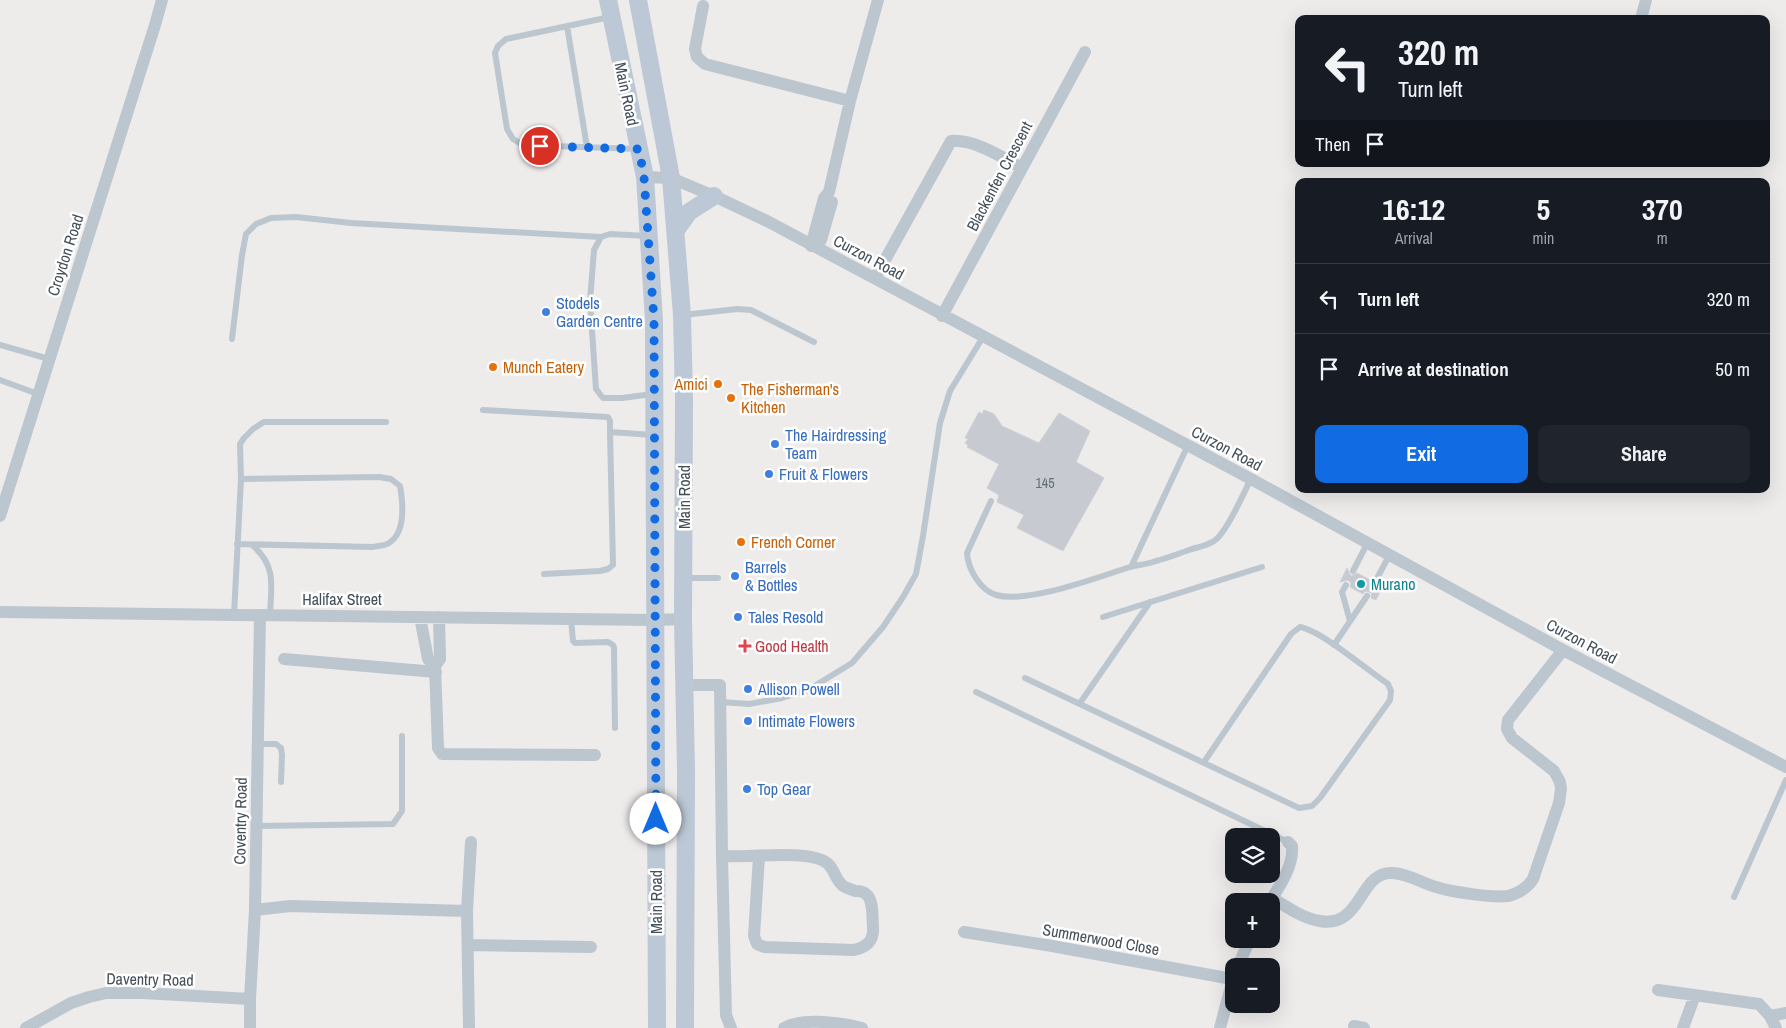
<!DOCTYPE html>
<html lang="en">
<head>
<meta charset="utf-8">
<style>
	body { margin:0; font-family:"Archivo Narrow",sans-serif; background:#20242c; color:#f1f3f6; height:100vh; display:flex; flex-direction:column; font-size:19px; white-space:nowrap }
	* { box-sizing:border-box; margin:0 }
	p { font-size:16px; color:#9ea1a6 }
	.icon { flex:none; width:28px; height:28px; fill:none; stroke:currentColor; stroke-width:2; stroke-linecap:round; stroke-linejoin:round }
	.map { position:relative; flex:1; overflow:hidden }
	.details { position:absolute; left:1295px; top:178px; width:475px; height:315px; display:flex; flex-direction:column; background:#171b24; border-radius:10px; box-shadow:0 5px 20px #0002 }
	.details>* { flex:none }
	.hud { position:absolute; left:1295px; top:15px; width:475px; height:152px; border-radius:10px; box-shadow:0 5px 20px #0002; background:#171b24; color:#f1f3f6; overflow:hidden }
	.tools { position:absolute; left:1225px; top:828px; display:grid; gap:10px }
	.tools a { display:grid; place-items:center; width:55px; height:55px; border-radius:10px; background:#171b24; box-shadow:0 5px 20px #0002; font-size:25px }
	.pin { position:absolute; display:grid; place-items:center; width:42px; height:42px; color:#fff; margin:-21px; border:2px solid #fff; border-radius:50%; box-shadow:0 1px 5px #0007 }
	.me { position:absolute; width:55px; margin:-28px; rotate:0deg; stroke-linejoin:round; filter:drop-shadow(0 0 4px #0008) }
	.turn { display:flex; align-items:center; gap:18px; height:105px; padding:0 20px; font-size:22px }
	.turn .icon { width:65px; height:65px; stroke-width:2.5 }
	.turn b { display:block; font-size:35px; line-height:42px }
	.then { display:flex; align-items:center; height:48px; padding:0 20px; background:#0003; gap:10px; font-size:19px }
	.eta { display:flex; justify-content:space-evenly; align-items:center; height:85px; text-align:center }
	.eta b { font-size:30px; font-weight:800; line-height:35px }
	.button { display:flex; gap:10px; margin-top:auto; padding:10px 20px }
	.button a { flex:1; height:58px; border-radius:10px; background:#116be2; color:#fff; font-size:20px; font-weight:800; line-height:58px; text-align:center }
	.button a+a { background:#20242c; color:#f1f3f6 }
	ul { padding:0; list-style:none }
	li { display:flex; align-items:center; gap:15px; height:70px; padding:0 20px; border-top:1px solid #363941 }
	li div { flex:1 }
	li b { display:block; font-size:19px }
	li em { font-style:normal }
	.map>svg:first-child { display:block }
</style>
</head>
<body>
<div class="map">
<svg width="1786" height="1028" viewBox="0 0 1786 1028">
	<rect width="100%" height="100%" fill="#eeebeb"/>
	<path fill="#c8cad1" stroke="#cfd1d8" d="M984 410 994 414 1002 426 1039 443 1059 413 1090 431 1076 462 1104 478 1063 551 1017 528 1024 515 997 502 999 495 987 488 999 464 967 447 968 445 965 443 968 439 965 438 979 412 982 414Z
		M1347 568 1351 576 1357 573 1370 580 1371 584 1373 587 1379 584 1383 586 1376 600 1371 598 1372 594 1369 592 1365 591 1363 594 1350 587 1351 583 1348 580 1340 582Z"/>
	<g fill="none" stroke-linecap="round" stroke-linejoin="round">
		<path stroke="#bbc6cf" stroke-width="6" d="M610 17 506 39 498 46 495 53 507 129 513 139 523 145 638 149
			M567 26 587 147
			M647 236 610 234 601 237 594 250 590 301 596 389 603 398H622L653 394
			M683 315 737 309 751 310 814 342
			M232 339 242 255 246 234 256 224 271 218 296 217 351 223 601 237
			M0 345 49 359
			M0 380 38 394
			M483 410 608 417 610 421V432
			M991 501 967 553C968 569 980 590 996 595 1028 604 1098 577 1130 567 1138 565 1148 564 1156 561 1168 558 1180 553 1192 549 1199 547 1208 545 1214 541 1227 532 1243 494 1251 479
			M237 544 373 547C378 546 384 546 389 543 406 532 403 503 400 486L391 479 379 477 241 479
			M253 546C277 566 271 587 270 615
			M1131 567 1188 445
			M1353 571 1368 542
			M544 574 600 571 608 569 613 565 610 432 653 435
			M685 578H718
			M1375 582 1390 554
			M1346 585 1342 592 1350 621
			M234 615 241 479 240 444 244 438 253 429 264 422H386
			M1103 617 1262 567
			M571 619 573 641 575 643 608 642 613 645 614 648 615 728
			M1334 645 1367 596
			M1025 678 1299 808 1312 806 1320 798 1390 700 1391 691 1388 684C1367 670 1322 631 1300 627L1291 634 1204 762
			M976 692 1288 842
			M721 702 749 704 782 698 808 690 852 663 883 627 903 597 916 574 923 536 940 423 950 391 983 337
			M1080 703 1150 602
			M258 744H276L281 748 282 755 281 782
			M257 826 393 824 402 811V736
			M1734 897 1786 780"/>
		<path stroke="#bbc6cf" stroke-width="12" d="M703 6 695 49 697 57 705 64 850 101
			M1641 19 1646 0
			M645 177 671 178 714 196 767 221 1251 479 1563 650 1786 767
			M821 240 832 202
			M811 246 824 198 829 192 850 101 878 0
			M875 278 951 141C974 139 1002 157 1022 168
			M942 316 1085 52
			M0 516 155 25 162 0
			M0 612 654 620 683 619
			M420 617 428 659 435 666
			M439 617 440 659 435 666 438 748 442 754 595 755
			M284 659 436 672
			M685 685H720L722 856C746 858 809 849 827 863 834 868 835 879 842 885 845 888 851 889 855 891 859 891 864 892 866 894 874 900 872 918 873 927 874 941 867 947 854 950L764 947 757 944 754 936 759 856
			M722 856 726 1015 731 1028
			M1272 898C1287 907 1302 918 1320 921 1362 929 1359 870 1393 873 1409 874 1422 883 1436 887 1452 892 1492 898 1508 896 1518 894 1528 887 1533 879L1559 803 1561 789 1560 782 1554 771 1512 738 1507 729 1508 720 1563 650
			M1270 901C1280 886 1294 865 1292 846L1288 842
			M255 910 290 906 467 911 471 842
			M467 911 469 1028
			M964 932 1052 946 1232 979
			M468 945 591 947
			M1238 966 1250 939
			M1658 990 1759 1004 1770 1016 1776 1028
			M1770 1016 1786 1013
			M1354 1026 1364 1028
			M26 1028 71 1003 89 997 106 993H143L250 999
			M250 1028V999L255 910 260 615
			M784 1028C803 1017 842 1023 862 1028
			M1220 1028 1234 975
			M1683 1028 1695 995"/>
		<path stroke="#bcc8d6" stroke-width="18" d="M608 0 645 177 654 320 657 1028
			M638 0 671 178 682 315 684 400 683 619 686 770 685 1028
			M676 230 689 212 714 196"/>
	</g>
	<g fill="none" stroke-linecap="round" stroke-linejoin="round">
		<path stroke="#116be2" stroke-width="9" stroke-dasharray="0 16.2" d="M540 146 639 149 644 177 654 320 656 819"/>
	</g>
	<g fill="#3f7fe0" stroke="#fff" stroke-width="2">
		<circle cx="546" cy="312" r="5"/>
		<circle cx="775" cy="444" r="5"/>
		<circle cx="769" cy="474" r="5"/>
		<circle cx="735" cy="576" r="5"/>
		<circle cx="738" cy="617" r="5"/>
		<circle cx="748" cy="689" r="5"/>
		<circle cx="748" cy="721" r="5"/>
		<circle cx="747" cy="789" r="5"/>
	</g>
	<g fill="#e8710a" stroke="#fff" stroke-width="2">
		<circle cx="493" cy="367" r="5"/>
		<circle cx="718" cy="384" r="5"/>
		<circle cx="731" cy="398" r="5"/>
		<circle cx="741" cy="542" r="5"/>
	</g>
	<circle fill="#0f9aa8" stroke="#fff" stroke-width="2" cx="1361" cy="584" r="5"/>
	<path fill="#e0444e" stroke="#fff" stroke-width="2" d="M742.5 638.5h5v5h5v5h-5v5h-5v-5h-5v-5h5z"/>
	<g text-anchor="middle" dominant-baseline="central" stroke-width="5" stroke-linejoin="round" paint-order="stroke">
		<g font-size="14" fill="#646e77">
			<text x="1045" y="483">145</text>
		</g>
		<g font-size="16" fill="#434f59" stroke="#fff">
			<text transform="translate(627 94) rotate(78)">Main Road</text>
			<text transform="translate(999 176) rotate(-62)">Blackenfen Crescent</text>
			<text transform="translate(65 255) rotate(-72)">Croydon Road</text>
			<text transform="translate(869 257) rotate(28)">Curzon Road</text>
			<text transform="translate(1227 448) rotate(28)">Curzon Road</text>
			<text transform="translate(684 497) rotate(-90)">Main Road</text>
			<text x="342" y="599">Halifax Street</text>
			<text transform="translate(1582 641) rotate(28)">Curzon Road</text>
			<text transform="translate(240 821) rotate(-89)">Coventry Road</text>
			<text transform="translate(656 902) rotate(-90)">Main Road</text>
			<text transform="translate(1101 939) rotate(10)">Summerwood Close</text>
			<text transform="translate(150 979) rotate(1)">Daventry Road</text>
		</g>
		<g font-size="16" fill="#366cbe" stroke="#fff" text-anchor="start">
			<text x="556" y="303">Stodels<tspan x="556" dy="18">Garden Centre</tspan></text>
			<text x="785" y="435">The Hairdressing<tspan x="785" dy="18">Team</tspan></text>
			<text x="779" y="474">Fruit &amp; Flowers</text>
			<text x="745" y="567">Barrels<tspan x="745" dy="18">&amp; Bottles</tspan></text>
			<text x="748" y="617">Tales Resold</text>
			<text x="758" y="689">Allison Powell</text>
			<text x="758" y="721">Intimate Flowers</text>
			<text x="757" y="789">Top Gear</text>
		</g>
		<g font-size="16" fill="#c56008" stroke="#fff" text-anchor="start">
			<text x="503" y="367">Munch Eatery</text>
			<text x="708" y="384" text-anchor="end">Amici</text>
			<text x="741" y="389">The Fisherman's<tspan x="741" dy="18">Kitchen</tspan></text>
			<text x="751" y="542">French Corner</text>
		</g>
		<g font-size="16" fill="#0d838f" stroke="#fff" text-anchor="start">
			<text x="1371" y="584">Murano</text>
		</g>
		<g font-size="16" fill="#be3a42" stroke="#fff" text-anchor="start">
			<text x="755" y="646">Good Health</text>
		</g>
	</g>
</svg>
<div class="tools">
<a><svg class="icon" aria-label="layers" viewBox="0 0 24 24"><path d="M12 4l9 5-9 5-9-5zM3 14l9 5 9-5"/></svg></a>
<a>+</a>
<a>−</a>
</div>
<div class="pin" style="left:540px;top:146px;background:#d93025"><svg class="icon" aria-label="arrive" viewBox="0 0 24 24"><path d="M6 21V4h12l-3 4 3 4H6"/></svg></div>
<svg class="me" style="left:656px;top:819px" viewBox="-20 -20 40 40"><circle r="19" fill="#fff"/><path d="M0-13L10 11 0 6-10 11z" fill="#116be2"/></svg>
<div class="hud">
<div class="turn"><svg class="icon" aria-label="left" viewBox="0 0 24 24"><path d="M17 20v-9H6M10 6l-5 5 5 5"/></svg><div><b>320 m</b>Turn left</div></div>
<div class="then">Then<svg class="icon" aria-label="arrive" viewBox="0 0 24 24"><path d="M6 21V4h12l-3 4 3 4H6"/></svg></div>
</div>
<section class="details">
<div class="eta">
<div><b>16:12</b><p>Arrival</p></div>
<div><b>5</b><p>min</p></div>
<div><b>370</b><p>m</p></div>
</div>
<ul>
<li><svg class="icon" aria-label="left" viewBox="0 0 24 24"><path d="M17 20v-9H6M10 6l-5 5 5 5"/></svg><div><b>Turn left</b></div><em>320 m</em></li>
<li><svg class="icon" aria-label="arrive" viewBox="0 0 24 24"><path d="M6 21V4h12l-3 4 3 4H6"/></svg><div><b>Arrive at destination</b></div><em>50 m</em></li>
</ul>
<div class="button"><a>Exit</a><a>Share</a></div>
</section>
</div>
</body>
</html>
